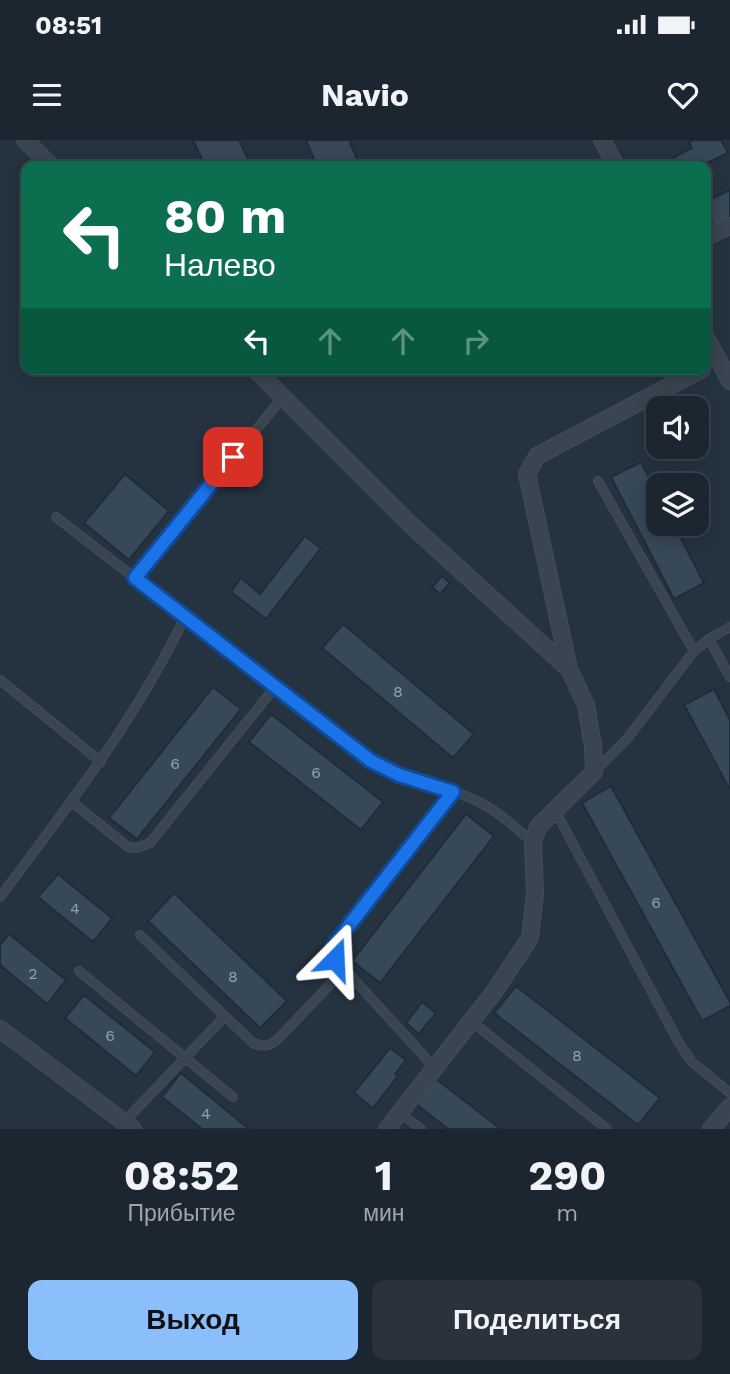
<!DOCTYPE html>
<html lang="ru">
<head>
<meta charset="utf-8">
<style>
	body { margin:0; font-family:"Work Sans",sans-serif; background:#29323d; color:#f1f3f6; height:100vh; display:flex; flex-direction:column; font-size:26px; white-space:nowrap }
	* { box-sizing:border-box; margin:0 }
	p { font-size:23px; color:#a0a5ab }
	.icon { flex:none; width:38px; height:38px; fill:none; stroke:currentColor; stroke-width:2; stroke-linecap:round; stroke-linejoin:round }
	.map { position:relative; height:989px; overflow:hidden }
	.panel { display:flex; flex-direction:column; background:#1c2631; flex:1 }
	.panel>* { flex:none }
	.top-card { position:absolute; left:21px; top:21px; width:690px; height:214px; border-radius:14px; box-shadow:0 4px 18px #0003,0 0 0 2px #3a434d; background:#0b6e4f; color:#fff; overflow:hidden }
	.tools { position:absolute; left:646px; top:256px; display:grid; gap:14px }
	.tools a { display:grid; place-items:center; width:63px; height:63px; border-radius:14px; background:#1c2631; box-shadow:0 4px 18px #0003,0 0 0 2px #3a434d; font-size:35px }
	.pin { position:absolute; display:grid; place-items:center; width:60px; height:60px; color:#fff; margin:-30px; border-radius:14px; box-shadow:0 4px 10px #0006 }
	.me { position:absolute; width:77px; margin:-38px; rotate:21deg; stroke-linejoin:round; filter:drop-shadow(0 0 5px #0008) }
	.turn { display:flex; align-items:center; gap:24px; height:147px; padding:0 28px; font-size:32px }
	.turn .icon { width:91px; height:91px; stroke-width:2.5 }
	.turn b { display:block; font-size:49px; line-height:60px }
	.lanes { display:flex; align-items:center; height:66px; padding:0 28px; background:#0003; justify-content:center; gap:35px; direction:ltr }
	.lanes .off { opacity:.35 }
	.eta { display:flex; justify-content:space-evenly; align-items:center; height:119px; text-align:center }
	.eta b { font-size:42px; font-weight:700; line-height:49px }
	.primary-button { display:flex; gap:14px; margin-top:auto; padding:14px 28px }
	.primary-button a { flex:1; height:80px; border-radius:14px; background:#8bbffb; color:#111; font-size:28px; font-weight:700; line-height:80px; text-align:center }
	.primary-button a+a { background:#29323d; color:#f1f3f6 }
	.status { display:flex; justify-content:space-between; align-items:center; height:49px; padding:0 35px; background:#1c2631; direction:ltr }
	.status svg { height:19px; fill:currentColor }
	header { display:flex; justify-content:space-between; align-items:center; height:91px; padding:0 28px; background:#1c2631; font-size:32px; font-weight:700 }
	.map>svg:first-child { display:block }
</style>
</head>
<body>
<div class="status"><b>08:51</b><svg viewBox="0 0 49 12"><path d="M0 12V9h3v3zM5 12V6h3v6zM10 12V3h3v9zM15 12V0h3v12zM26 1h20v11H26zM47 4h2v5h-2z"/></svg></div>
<header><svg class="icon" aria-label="menu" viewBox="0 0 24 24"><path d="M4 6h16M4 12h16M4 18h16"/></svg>Navio<svg class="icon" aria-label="heart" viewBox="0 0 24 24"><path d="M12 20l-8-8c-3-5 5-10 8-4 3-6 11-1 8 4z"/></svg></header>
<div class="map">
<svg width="730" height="989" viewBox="0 0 730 989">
	<rect width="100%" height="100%" fill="#253341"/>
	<path fill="#374857" stroke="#202c38" stroke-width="2" d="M193 0H239L251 26H205Z
		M306 0H349L360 26H317Z
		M693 0H721L728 13 701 26H678L674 17 692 8 689 2Z
		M730 50V78L714 85 705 62Z
		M641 322 658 354V383H673L704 443 674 459 611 337Z
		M125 334 169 371 129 420 84 383Z
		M305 396 321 408 266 479 231 452 241 438 260 454Z
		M442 436 450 443 440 454 432 447Z
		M343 484 474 594 453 618 322 508Z
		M213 547 241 569 137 699 109 678Z
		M714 549 730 580V650L684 565Z
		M271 574 383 662 361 690 249 602Z
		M611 646 730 862V866L702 881 582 663Z
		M466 674 494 696 380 843 352 821Z
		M58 734 112 778 93 802 38 757Z
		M174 753 287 861 260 888 148 781Z
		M9 794 66 840 47 864 0 825V805Z
		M516 846 660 958 638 985 494 873Z
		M84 855 155 912 136 936 65 878Z
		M422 862 436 873 419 894 406 883Z
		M390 908 406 920 395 934 398 936 373 968 354 953Z
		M181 933 249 989H202L162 957Z
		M436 939 501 989H448L416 964Z"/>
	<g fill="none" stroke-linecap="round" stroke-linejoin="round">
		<defs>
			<path id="service" d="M598 341 694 511
				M56 377 371 621C404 639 441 644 475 660 497 670 514 687 533 702
				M135 438 283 257
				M709 499 730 537
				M0 540 101 622
				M594 632 627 599 694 511 709 499 730 487
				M72 662 128 707 137 708 150 703 275 547
				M556 672 679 903 692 922 730 953
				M0 757C68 666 135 581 185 477
				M140 795 253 903C263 907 269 907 278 899L344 830
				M79 831 233 957
				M471 881 607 989
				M435 928 335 819 333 807 452 652
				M400 973 421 989
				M124 982 225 876"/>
			<path id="minor" d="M25 0 51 26
				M602 0 616 26
				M705 97 730 86
				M705 196 730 241
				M255 229 411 385 569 529 586 565 593 606 594 632 538 687 533 702 535 754 530 798 494 852 387 989
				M569 529 527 334 537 316 702 229
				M0 889 133 989
				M711 989 730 967"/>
		</defs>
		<use href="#service" stroke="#434e5a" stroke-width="10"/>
		<use href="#minor" stroke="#434e5a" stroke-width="18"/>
		<use href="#service" stroke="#394551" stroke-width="8"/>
		<use href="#minor" stroke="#394551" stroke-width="16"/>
	</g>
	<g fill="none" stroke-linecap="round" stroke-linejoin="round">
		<defs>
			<path id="route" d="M233 317 135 438 371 621 399 635 453 652 336 802 333 807 335 819"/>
		</defs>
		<use href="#route" stroke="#114b97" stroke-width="18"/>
		<use href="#route" stroke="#1a73e8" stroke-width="12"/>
	</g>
	<g text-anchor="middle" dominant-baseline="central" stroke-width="7" stroke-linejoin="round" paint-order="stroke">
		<g font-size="16" fill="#94a0ac">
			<text x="398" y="551">8</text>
			<text x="175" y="623">6</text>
			<text x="316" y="632">6</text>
			<text x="656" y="762">6</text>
			<text x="75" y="768">4</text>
			<text x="33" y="833">2</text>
			<text x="233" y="836">8</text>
			<text x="110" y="895">6</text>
			<text x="577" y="915">8</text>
			<text x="206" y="973">4</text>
		</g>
	</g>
</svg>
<div class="tools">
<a><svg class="icon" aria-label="sound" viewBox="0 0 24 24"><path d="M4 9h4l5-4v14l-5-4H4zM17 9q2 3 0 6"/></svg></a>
<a><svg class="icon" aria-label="layers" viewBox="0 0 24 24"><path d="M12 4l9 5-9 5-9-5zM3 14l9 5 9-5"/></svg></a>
</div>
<div class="pin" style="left:233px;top:317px;background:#d93025"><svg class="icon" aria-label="arrive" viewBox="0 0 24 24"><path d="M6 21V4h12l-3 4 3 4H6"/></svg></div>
<svg class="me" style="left:335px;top:819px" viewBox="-20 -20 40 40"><path d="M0-17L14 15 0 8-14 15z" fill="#1a73e8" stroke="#fff" stroke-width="4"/></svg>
<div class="top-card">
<div class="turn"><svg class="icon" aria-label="left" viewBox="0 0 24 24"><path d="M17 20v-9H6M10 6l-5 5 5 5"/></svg><div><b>80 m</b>Налево</div></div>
<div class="lanes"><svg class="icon" aria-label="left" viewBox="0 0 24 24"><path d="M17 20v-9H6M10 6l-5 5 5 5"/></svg><svg class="icon off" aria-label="ahead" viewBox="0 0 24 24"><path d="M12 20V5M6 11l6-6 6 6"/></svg><svg class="icon off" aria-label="ahead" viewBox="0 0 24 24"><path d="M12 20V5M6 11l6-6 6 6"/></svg><svg class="icon off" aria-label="right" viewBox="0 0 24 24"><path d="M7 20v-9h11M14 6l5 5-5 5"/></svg></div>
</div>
</div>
<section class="panel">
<div class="eta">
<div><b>08:52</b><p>Прибытие</p></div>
<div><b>1</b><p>мин</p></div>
<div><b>290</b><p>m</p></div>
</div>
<div class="primary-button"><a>Выход</a><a>Поделиться</a></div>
</section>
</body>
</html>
